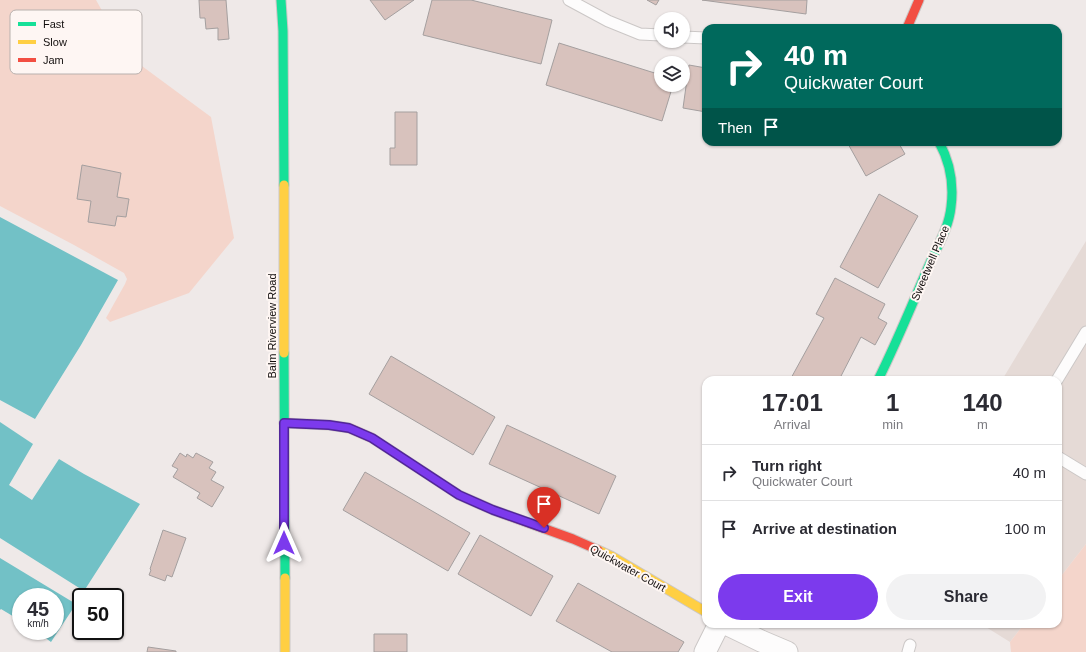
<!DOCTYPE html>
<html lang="en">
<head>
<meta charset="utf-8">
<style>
	body { margin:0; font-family:Helvetica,sans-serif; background:#f2f2f3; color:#2b2b33; height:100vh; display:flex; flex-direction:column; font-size:15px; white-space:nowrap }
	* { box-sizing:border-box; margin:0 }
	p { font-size:13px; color:#7c7c81 }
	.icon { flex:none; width:22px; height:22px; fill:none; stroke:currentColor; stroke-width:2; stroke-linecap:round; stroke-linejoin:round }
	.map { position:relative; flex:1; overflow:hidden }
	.panel { position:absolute; left:702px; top:376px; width:360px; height:252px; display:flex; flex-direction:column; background:#fff; border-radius:12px; box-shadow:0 1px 3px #0004 }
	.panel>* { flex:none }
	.banner { position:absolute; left:702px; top:24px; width:360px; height:122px; border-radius:12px; box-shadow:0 1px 3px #0004; background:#00695c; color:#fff; overflow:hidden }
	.fabs { position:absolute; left:654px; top:12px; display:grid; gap:8px }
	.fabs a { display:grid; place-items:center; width:36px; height:36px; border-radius:50%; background:#fff; box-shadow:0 1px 3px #0004; font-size:20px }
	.speed { position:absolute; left:12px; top:588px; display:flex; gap:8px; font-size:20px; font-weight:700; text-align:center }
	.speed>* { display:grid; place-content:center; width:52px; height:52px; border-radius:50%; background:#fff; box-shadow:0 1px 3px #0004; line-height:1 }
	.speed small { font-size:10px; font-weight:400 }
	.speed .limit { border:2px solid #111; border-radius:6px; background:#fff; color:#111 }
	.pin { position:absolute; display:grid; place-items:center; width:34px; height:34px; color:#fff; margin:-41px -17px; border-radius:50% 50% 50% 0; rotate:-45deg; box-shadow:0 0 4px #0007 }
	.pin .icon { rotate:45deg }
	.me { position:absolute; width:44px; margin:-22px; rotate:0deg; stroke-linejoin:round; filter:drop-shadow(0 0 3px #0008) }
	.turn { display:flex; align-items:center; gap:14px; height:84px; padding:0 16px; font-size:18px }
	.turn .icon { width:52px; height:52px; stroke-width:2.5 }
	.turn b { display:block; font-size:28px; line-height:34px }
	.then { display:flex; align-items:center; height:38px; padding:0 16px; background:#0003; gap:8px; font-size:15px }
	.eta { display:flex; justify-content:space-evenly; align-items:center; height:68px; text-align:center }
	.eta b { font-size:24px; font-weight:700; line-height:28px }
	.cta { display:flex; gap:8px; margin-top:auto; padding:8px 16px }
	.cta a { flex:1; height:46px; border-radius:24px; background:#7c3aed; color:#fff; font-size:16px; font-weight:700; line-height:46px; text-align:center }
	.cta a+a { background:#f2f2f3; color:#2b2b33 }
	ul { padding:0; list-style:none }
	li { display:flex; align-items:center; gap:12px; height:56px; padding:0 16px; border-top:1px solid #e1e1e2 }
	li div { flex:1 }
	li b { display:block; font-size:15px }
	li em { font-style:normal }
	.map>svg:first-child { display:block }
</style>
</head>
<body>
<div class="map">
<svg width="1086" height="652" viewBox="0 0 1086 652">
	<rect width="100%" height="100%" fill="#efe9e8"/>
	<path fill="#e5dad6" d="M1086 241V544L1058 580V380H1002Z
		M981 624H1024L1010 642Z"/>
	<path fill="#f4d5cb" d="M0 0H96L127 55 211 117 234 238 189 293 110 322 106 318 125 284 127 279 124 273 74 245 0 206Z
		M1086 544V652H1011L1010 642 1024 624H1058V580Z"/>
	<path fill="#72c1c6" d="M0 217 118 280 81 345 35 419 0 400Z
		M0 422 33 444 9 485 32 500 59 459 84 474 140 504 84 591 0 538Z
		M0 558 76 604 51 642 36 631H55V597H21V621L1 609 0 610Z"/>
	<path fill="#d8c2bd" stroke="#a49f9f" d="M199 0H226L229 39 218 40V28L206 29 205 18H200Z
		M370 0H414L385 20Z
		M432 0H471L552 20 541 64 423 35Z
		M647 0H659L656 5Z
		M702 0H807L806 14Z
		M559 43 661 75V85H673L662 121 546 85Z
		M689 65 706 68V112L683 108Z
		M395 112H417V165H390V148H395Z
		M847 142H898L905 154 866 176Z
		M82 165 121 173 117 197 129 199 126 217 117 216 115 226 88 222 91 201 77 199Z
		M879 194 918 216 878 288 840 267Z
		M835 278 885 304 878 318 887 323 875 345 861 337 839 380H790L824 318 816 314Z
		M391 356 495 417 473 455 369 394Z
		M507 425 616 476 599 514 489 464Z
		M180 453 186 457 187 454 193 458 196 453 213 462 209 468 216 472 211 480 224 487 212 507 197 498 200 493 173 477 178 469 172 466Z
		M365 472 470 533 448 571 343 510Z
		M163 530 186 538 172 577 167 575 165 581 149 575 151 570 150 569Z
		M480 535 553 576 531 616 458 574Z
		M578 583 684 642 678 652H612L556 621Z
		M374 634H407V652H374Z
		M148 647 176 651V652H147Z"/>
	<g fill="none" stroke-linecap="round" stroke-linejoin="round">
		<defs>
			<path id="lane" d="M569 0 608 21 640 34 661 35
				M683 37 706 38
				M1057 380 1086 332
				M1058 457 1086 474
				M908 652 910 645"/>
			<path id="street" d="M726 624 761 641 787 652
				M705 652 719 624"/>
			<path id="fast" d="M281 0 283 31 284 185
				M284 353 285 578
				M878 380C897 342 913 302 930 263 938 245 949 227 951 207 954 184 950 162 939 142"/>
			<path id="slow" d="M284 185V353
				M598 550 611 556 706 612
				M285 578V652"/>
			<path id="jam" d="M907 28 919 0
				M284 423 329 425 349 428 372 438 459 495 493 510 573 539 598 550"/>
		</defs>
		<use href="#lane" stroke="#cbc7c6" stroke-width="13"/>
		<use href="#street" stroke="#cbc7c6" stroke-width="23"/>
		<use href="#fast" stroke="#cbc7c6" stroke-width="11"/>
		<use href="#slow" stroke="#cbc7c6" stroke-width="11"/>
		<use href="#jam" stroke="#cbc7c6" stroke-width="11"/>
		<use href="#lane" stroke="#fdfcfc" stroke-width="11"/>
		<use href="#street" stroke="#fdfcfc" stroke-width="21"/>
		<use href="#fast" stroke="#16e098" stroke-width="9"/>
		<use href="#slow" stroke="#ffcf43" stroke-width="9"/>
		<use href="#jam" stroke="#f24e42" stroke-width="9"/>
	</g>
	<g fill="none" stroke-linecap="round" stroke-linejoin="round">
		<defs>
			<path id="route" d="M284 543V423L329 425 349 428 372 438 459 495 493 510 544 528"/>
		</defs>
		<use href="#route" stroke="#51269a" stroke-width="10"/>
		<use href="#route" stroke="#7c3aed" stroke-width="7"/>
	</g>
	<g text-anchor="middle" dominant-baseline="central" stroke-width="4" stroke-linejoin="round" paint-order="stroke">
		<g font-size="11" fill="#130f0e" stroke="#fef6f3">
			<text transform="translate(930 263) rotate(-67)">Sweetwell Place</text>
			<text transform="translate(272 326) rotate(-90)">Balm Riverview Road</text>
			<text transform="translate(628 568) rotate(29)">Quickwater Court</text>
		</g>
	</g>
	<rect x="10" y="10" width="132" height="64" rx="6" fill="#fef6f3" stroke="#b8b1ae" stroke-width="1"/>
	<rect x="18" y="22" width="18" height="4" fill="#16e098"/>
	<rect x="18" y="40" width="18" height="4" fill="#ffcf43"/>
	<rect x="18" y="58" width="18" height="4" fill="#f24e42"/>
	<g font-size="11" fill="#130f0e">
		<text x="43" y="28">Fast</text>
		<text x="43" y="46">Slow</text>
		<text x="43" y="64">Jam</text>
	</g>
</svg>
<div class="fabs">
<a><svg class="icon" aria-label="sound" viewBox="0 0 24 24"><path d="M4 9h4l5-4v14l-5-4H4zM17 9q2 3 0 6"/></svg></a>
<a><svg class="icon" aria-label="layers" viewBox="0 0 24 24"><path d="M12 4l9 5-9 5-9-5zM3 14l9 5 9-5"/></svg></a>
</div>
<div class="speed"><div>45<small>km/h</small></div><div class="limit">50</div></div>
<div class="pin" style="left:544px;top:528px;background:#d93025"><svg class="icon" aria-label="arrive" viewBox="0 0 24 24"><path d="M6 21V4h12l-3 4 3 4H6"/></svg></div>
<svg class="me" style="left:284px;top:543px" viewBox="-20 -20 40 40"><path d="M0-17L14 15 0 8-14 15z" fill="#7c3aed" stroke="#fff" stroke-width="4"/></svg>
<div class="banner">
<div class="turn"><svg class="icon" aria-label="right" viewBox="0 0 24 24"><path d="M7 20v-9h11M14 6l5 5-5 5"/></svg><div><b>40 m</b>Quickwater Court</div></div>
<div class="then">Then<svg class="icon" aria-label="arrive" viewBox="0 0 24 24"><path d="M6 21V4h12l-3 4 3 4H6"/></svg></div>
</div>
<section class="panel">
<div class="eta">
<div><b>17:01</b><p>Arrival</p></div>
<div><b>1</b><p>min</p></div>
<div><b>140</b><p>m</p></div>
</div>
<ul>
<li><svg class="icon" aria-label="right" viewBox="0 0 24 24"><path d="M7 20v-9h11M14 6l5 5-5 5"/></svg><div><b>Turn right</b><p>Quickwater Court</p></div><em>40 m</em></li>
<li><svg class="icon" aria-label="arrive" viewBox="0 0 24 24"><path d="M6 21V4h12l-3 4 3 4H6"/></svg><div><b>Arrive at destination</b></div><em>100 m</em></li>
</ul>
<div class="cta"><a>Exit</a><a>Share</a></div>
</section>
</div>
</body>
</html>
